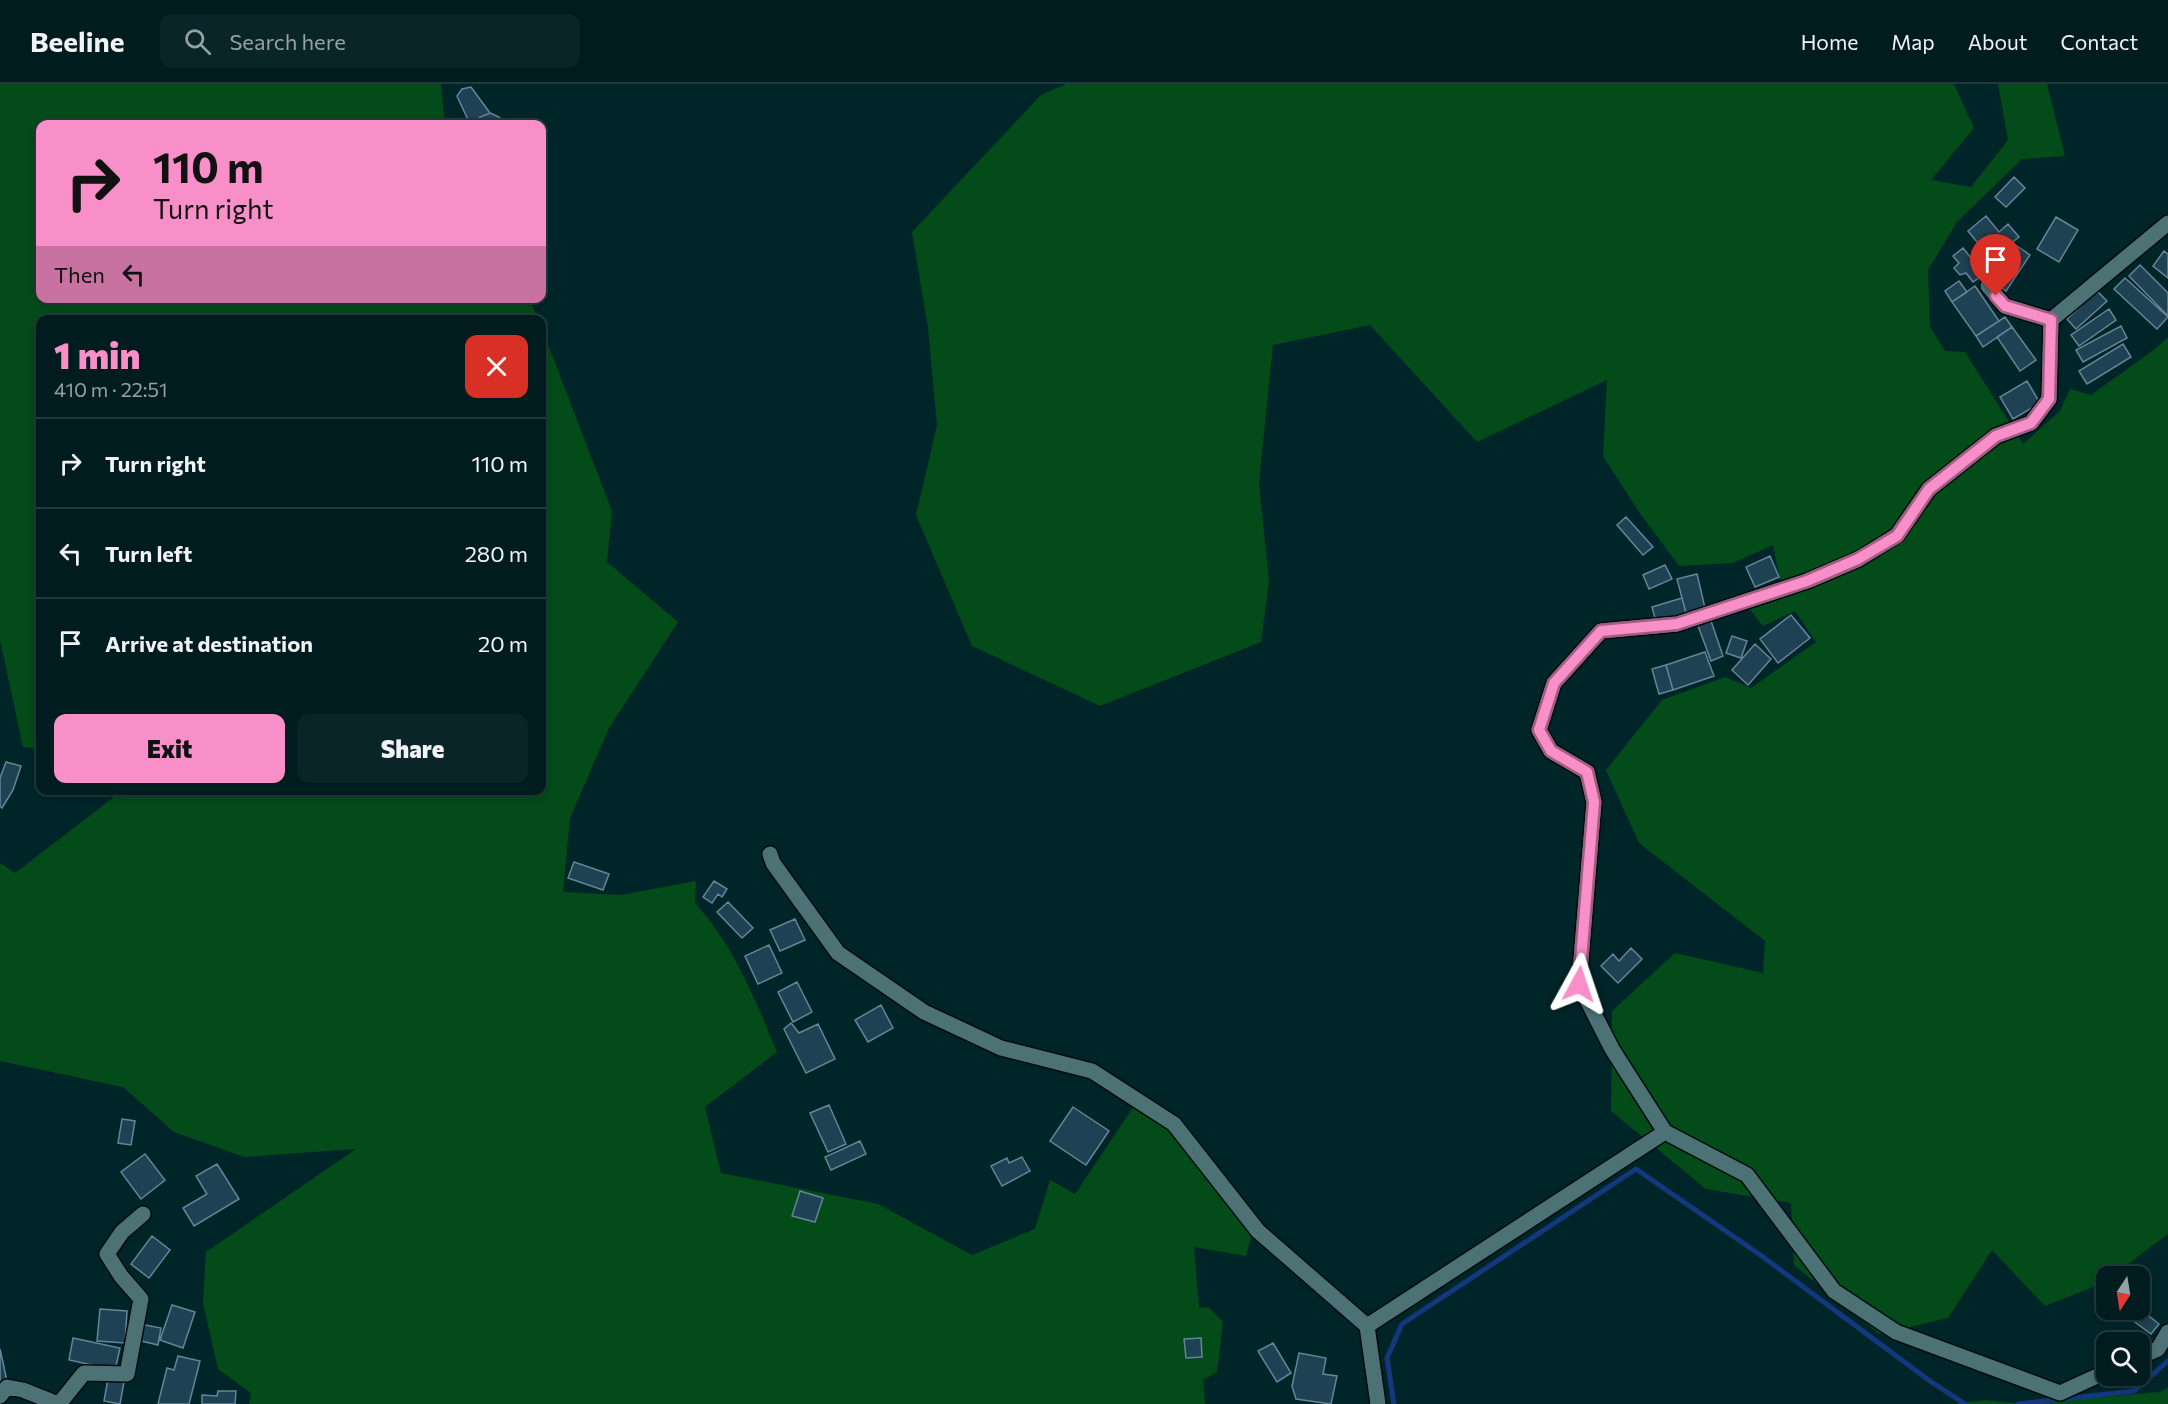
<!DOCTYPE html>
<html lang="en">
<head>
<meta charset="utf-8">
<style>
	body { margin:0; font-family:Commissioner,sans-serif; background:#0a2528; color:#f1f3f6; height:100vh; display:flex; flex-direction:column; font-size:22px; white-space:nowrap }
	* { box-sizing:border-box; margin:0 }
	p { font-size:20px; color:#95a1a4 }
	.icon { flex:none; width:33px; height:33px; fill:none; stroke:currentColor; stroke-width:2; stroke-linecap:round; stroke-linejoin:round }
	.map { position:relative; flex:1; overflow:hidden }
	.drawer { position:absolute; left:36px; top:231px; width:510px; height:480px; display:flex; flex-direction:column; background:#001c1f; border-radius:12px; box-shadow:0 3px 9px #0003,0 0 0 2px #223a3d }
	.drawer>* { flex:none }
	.top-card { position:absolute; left:36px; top:36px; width:510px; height:183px; border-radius:12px; box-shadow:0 3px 9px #0003,0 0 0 2px #223a3d; background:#f98fc9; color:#111; overflow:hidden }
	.needle { width:39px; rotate:192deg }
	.controls { position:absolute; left:2096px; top:1182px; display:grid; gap:12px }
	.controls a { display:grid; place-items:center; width:54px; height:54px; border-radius:12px; background:#001c1f; box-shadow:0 3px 9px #0003,0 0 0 2px #223a3d; font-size:30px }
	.pin { position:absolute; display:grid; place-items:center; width:51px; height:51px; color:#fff; margin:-62px -26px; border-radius:50% 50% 50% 0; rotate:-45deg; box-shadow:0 0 6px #0007 }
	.pin .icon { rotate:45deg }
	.me { position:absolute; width:66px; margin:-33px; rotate:5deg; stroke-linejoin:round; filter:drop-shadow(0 0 4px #0008) }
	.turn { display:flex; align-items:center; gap:21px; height:126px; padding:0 18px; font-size:27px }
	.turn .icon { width:78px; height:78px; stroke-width:2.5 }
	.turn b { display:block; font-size:42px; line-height:51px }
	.then { display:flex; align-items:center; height:57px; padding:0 18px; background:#0003; gap:12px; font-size:22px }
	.round { display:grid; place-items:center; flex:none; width:63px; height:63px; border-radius:12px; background:#0a2528 }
	.head { display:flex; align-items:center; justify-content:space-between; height:102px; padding:0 18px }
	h1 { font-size:36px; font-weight:800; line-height:45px; color:#f98fc9 }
	.primary-button { display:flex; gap:12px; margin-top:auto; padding:12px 18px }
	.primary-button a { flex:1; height:69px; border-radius:12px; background:#f98fc9; color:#111; font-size:24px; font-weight:800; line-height:69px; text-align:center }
	.primary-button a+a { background:#0a2528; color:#f1f3f6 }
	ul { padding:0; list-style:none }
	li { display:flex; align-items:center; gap:18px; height:90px; padding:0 18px; border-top:2px solid #223a3d }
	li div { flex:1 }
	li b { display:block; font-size:22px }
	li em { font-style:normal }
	header { display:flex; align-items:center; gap:36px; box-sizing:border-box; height:84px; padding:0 30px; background:#001c1f; border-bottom:2px solid #223a3d }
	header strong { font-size:28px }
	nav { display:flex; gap:33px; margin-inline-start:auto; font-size:21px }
	.search { width:420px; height:54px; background:#0a2528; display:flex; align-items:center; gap:15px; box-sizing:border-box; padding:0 21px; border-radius:12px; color:#95a1a4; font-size:22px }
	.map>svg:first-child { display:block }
</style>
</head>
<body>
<header>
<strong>Beeline</strong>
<div class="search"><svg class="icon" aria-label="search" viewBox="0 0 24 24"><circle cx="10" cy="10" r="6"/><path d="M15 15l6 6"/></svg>Search here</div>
<nav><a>Home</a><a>Map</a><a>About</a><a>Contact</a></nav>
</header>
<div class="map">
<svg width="2168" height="1320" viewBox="0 0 2168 1320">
	<rect width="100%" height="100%" fill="#002529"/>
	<path fill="#034b18" d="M0 0H441L444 32 449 40H40V214H529L538 235 40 236V665L23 663 0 556Z
		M1066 0H1954L1974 44 1931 96 1971 103 2008 56 1998 0H2047L2065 72 2022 75 1957 138 1928 186 1930 243 1945 267 1965 268 2023 360 2060 327 2070 305 2091 311 2155 265 2168 253V1150L2112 1192H2106L2103 1199 2045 1222 1992 1166 1948 1234 1879 1250 1794 1181 1791 1119 1706 1105 1611 1027 1612 927 1675 869 1763 889 1765 857 1639 759 1606 686 1662 616 1725 593 1751 604 1816 558 1795 527 1763 542 1748 523 1780 497 1773 461 1733 479 1679 482 1639 428 1603 372 1607 296 1477 358 1370 241 1273 261 1259 399 1269 497 1261 558 1100 622 972 562 916 431 937 341 928 244 912 148 1041 11Z
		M542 245 612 427 607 478 678 538 609 644 570 734 563 808 621 811 696 797 695 819C734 862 755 915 777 968L705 1023 721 1089 878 1120 972 1171 1035 1145 1050 1096 1075 1110 1134 1022 1168 1044 1252 1149 1246 1172 1194 1163 1199 1224 1208 1223 1223 1238 1217 1288 1203 1296 1205 1320H249L251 1309 218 1285 203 1219 206 1168 356 1065 244 1073 174 1048 123 1003 0 977V779L15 789 122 707 542 706Z
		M2168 1304V1320H1952L1986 1316 2022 1320 2159 1308Z"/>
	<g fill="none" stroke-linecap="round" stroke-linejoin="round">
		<path stroke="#13387e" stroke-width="5" d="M1394 1320 1387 1274 1402 1240 1636 1085 1759 1170 1930 1297 1965 1320
			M2018 1320 2134 1307 2168 1277"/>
	</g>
	<path fill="#1e4153" stroke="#668596" stroke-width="1.5" d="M471 3 490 29 480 33 475 40H470L457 12 462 5Z
		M490 29 499 33 504 40H475L480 33Z
		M2014 93 2025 104 2006 123 1995 113Z
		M1986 132 1999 148 2008 140 2019 153 1991 175 1968 147Z
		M2056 133 2078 146 2059 178 2037 165Z
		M2017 162 2030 171 2006 207 1993 198Z
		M1963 164 1984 190 1973 198 1966 189 1960 191 1954 184 1959 179 1953 172Z
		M2164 167 2168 170V194L2153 182Z
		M2140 181 2168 209V232L2129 192Z
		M2125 194 2168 233 2157 245 2114 205Z
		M1959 197 1967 208 1952 218 1945 207Z
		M1975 202 1999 237 1976 252 1952 218Z
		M2097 207 2107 217 2076 245 2067 235Z
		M2109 225 2116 236 2079 262 2071 251Z
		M2005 233 2012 243 1983 263 1976 252Z
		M2121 242 2127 254 2083 278 2076 266Z
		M2012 243 2036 276 2020 287 1997 253Z
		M2123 260 2131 273 2087 300 2079 287Z
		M2027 297 2040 319 2013 335 2000 313Z
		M1626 433 1653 463 1643 471 1617 441Z
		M1770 472 1779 493 1755 503 1746 483Z
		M1665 481 1672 495 1649 505 1643 491Z
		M1697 490 1705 524 1686 529 1677 495Z
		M1682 514 1686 529 1656 538 1652 523Z
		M1791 531 1810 554 1778 579 1760 555Z
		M1710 534 1723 572 1711 577 1697 539Z
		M1732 552 1747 557 1741 574 1726 569Z
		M1755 560 1771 575 1748 601 1732 586Z
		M1705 568 1714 592 1673 606 1666 581Z
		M1666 581 1673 606 1659 610 1652 585Z
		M6 678 21 682 13 706 2 724 0 722V694Z
		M574 778 609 790 603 806 568 794Z
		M714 797 727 805 722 813 718 810 712 819 703 813Z
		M728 818 753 844 742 854 717 828Z
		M795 835 805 856 780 867 770 846Z
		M769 861 782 889 758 900 745 872Z
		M1631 864 1642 875 1618 899 1601 882 1613 870 1619 877Z
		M797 898 812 928 793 938 778 908Z
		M881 921 893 944 868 958 855 936Z
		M791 939 799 949 818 940 835 975 806 989 784 945Z
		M829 1021 846 1060 828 1068 810 1029Z
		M1073 1023 1109 1047 1086 1081 1050 1057Z
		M122 1035 135 1037 131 1061 118 1059Z
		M860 1057 866 1070 831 1086 825 1073Z
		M145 1070 165 1096 141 1115 121 1088Z
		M1022 1073 1030 1087 1002 1102 991 1082 1007 1074 1009 1079Z
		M217 1080 239 1115 194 1142 183 1124 207 1110 196 1092Z
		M800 1107 823 1114 815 1138 792 1132Z
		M152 1152 170 1166 149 1194 131 1180Z
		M172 1221 195 1228 183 1264 160 1256Z
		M2139 1224 2159 1240 2151 1250 2128 1233Z
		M100 1225 127 1227 125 1259 97 1257Z
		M140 1240 161 1244 158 1261 137 1256Z
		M73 1254 120 1264 115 1286 69 1276Z
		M1201 1254 1202 1273 1186 1274 1184 1255Z
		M1273 1259 1291 1289 1277 1298 1258 1267Z
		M0 1265 7 1297 0 1299Z
		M1299 1269 1326 1274 1323 1290 1337 1292 1331 1320 1296 1315 1292 1302Z
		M178 1272 200 1277 189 1320H158L167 1284 174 1286Z
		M108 1295 124 1298 120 1320 104 1317Z
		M218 1307H236L235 1320H202V1311L217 1312Z"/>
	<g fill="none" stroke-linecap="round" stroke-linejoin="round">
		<defs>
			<path id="minor" d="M1988 202 2005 222 2051 236
				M770 770 773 779 838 869 924 928 1001 964 1092 987 1174 1040 1258 1147 1367 1242 1378 1320
				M1665 1048 1612 965 1579 900 1594 718 1587 688 1551 667 1539 646 1554 599 1601 547 1677 540 1807 497 1859 475 1897 451 1929 405 1996 352 2031 339 2049 315 2051 236 2168 139
				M1367 1242 1665 1048 1747 1091 1834 1207 1896 1248 2060 1309 2106 1288
				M2139 1273 2158 1265 2168 1248
				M0 1312 7 1303 23 1306 58 1320
				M59 1320 84 1289 127 1290 141 1215 121 1192 107 1170 122 1148 143 1130"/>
		</defs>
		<use href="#minor" stroke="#000c0e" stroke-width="18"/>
		<use href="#minor" stroke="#4c7276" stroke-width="15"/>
	</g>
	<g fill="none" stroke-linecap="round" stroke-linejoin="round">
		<defs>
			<path id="route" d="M1579 900 1594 718 1587 688 1551 667 1539 646 1554 599 1601 547 1677 540 1807 497 1858 475 1897 452 1929 405 1996 352 2031 339 2049 315 2051 236 2005 222 1996 212"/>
		</defs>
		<use href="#route" stroke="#a25d83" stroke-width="15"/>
		<use href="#route" stroke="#f98fc9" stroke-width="10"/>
	</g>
</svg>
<div class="controls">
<a><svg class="needle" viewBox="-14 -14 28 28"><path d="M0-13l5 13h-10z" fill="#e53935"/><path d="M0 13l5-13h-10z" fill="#95a1a4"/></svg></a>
<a><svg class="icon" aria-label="search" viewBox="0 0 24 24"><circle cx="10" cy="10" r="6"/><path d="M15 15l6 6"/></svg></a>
</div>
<div class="pin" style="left:1996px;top:212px;background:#d93025"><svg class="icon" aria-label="arrive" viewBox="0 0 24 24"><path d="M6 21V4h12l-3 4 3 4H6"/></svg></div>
<svg class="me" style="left:1579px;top:900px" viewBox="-20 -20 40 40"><path d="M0-17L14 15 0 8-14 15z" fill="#f98fc9" stroke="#fff" stroke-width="4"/></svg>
<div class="top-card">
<div class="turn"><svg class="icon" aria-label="right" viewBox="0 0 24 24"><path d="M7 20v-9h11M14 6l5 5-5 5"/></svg><div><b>110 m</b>Turn right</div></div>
<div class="then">Then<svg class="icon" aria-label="left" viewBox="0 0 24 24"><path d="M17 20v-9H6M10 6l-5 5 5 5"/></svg></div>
</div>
<section class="drawer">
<div class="head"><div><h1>1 min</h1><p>410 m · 22:51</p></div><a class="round" style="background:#d93025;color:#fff"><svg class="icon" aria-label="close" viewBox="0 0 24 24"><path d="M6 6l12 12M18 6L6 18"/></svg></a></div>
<ul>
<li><svg class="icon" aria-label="right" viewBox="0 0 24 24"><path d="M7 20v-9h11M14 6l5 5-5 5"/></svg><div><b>Turn right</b></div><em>110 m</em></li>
<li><svg class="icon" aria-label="left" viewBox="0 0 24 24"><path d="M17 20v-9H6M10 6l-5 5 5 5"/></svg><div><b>Turn left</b></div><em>280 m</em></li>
<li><svg class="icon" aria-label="arrive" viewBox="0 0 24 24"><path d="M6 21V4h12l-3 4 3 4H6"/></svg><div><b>Arrive at destination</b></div><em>20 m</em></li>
</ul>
<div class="primary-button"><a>Exit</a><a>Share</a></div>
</section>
</div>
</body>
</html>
